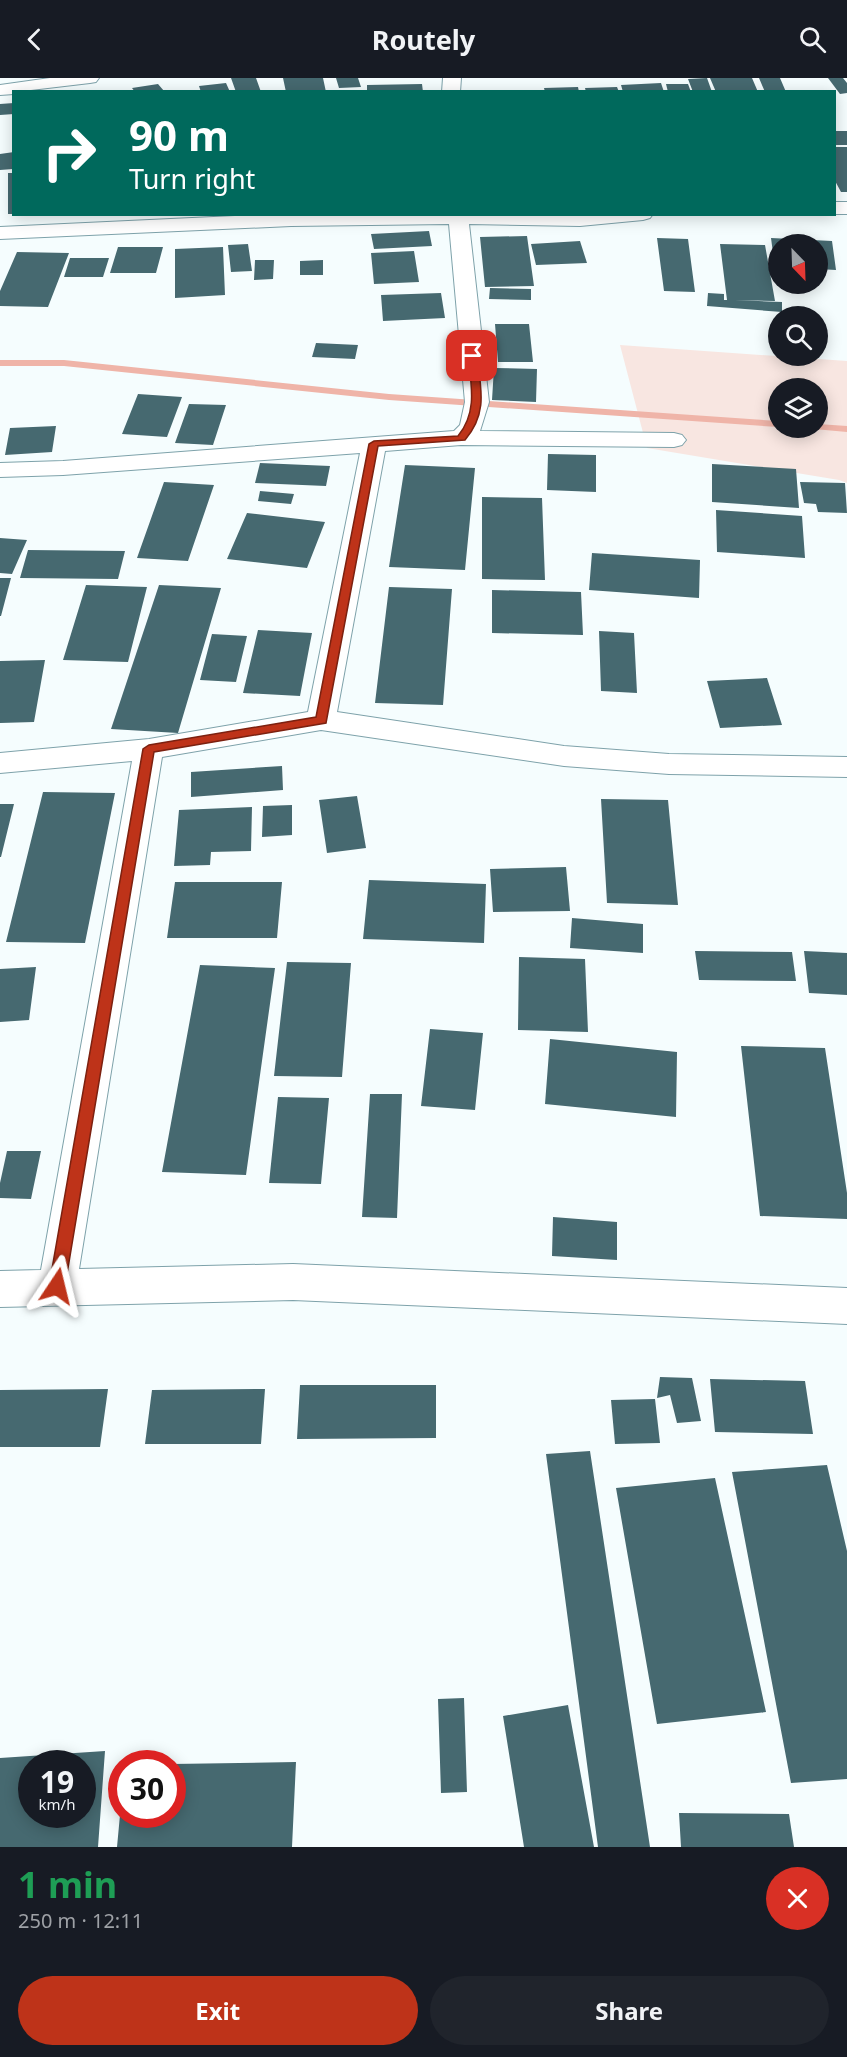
<!DOCTYPE html>
<html lang="en">
<head>
<meta charset="utf-8">
<style>
	body { margin:0; font-family:"Noto Sans",sans-serif; background:#20242c; color:#f1f3f6; height:100vh; display:flex; flex-direction:column; font-size:22px; white-space:nowrap }
	* { box-sizing:border-box; margin:0 }
	p { font-size:20px; color:#9ea1a6 }
	.icon { flex:none; width:33px; height:33px; fill:none; stroke:currentColor; stroke-width:2; stroke-linecap:round; stroke-linejoin:round }
	.map { position:relative; height:1769px; overflow:hidden }
	.details { display:flex; flex-direction:column; background:#171b24; flex:1 }
	.details>* { flex:none }
	.hud { position:absolute; left:12px; top:12px; width:824px; height:126px; border-radius:0px; box-shadow:0 3px 15px #0003; background:#00695c; color:#fff; overflow:hidden }
	.needle { width:39px; rotate:157deg }
	.buttons { position:absolute; left:768px; top:156px; display:grid; gap:12px }
	.buttons a { display:grid; place-items:center; width:60px; height:60px; border-radius:50%; background:#171b24; box-shadow:0 3px 15px #0003; font-size:30px }
	.speed { position:absolute; left:18px; top:1672px; display:flex; gap:12px; font-size:30px; font-weight:700; text-align:center }
	.speed>* { display:grid; place-content:center; width:78px; height:78px; border-radius:50%; background:#171b24; box-shadow:0 3px 15px #0003; line-height:1 }
	.speed small { font-size:15px; font-weight:400 }
	.speed .limit { border:9px solid #d22; background:#fff; color:#111 }
	.pin { position:absolute; display:grid; place-items:center; width:51px; height:51px; color:#fff; margin:-26px; border-radius:12px; box-shadow:0 3px 9px #0006 }
	.me { position:absolute; width:66px; margin:-33px; rotate:10deg; stroke-linejoin:round; filter:drop-shadow(0 0 4px #0008) }
	.turn { display:flex; align-items:center; gap:21px; height:126px; padding:0 18px; font-size:27px }
	.turn .icon { width:78px; height:78px; stroke-width:2.5 }
	.turn b { display:block; font-size:42px; line-height:51px }
	.round { display:grid; place-items:center; flex:none; width:63px; height:63px; border-radius:32px; background:#20242c }
	.headline { display:flex; align-items:center; justify-content:space-between; height:102px; padding:0 18px }
	h1 { font-size:36px; font-weight:700; line-height:45px; color:#1e9e55 }
	.action { display:flex; gap:12px; margin-top:auto; padding:12px 18px }
	.action a { flex:1; height:69px; border-radius:36px; background:#be3319; color:#fff; font-size:24px; font-weight:700; line-height:69px; text-align:center }
	.action a+a { background:#20242c; color:#f1f3f6 }
	header { display:flex; justify-content:space-between; align-items:center; height:78px; padding:0 18px; background:#171b24; font-size:27px; font-weight:700 }
	.map>svg:first-child { display:block }
</style>
</head>
<body>
<header><svg class="icon" aria-label="back" viewBox="0 0 24 24"><path d="M15 5l-7 7 7 7"/></svg>Routely<svg class="icon" aria-label="search" viewBox="0 0 24 24"><circle cx="10" cy="10" r="6"/><path d="M15 15l6 6"/></svg></header>
<div class="map">
<svg width="847" height="1769" viewBox="0 0 847 1769">
	<rect width="100%" height="100%" fill="#f5fdfe"/>
	<path fill="#f8e6e1" fill-rule="evenodd" d="M620 267 847 283V405L839 402 647 370ZM778 310H818V350H778Z"/>
	<g fill="none" stroke-linecap="round" stroke-linejoin="round">
		<path fill="#efb4a8" fill-rule="evenodd" d="M0 282H64L389 316 778 343V349L389 322 64 288H0Z
			M818 346 847 348V354L814 351 813 350H818Z"/>
	</g>
	<path fill="#466970" fill-rule="evenodd" d="M231 0H256L261 14H236Z
		M283 0H323L326 14H286Z
		M336 0H358L361 9 339 10Z
		M707 0 712 14H693L688 1Z
		M710 0H752L758 14H716Z
		M759 0H780L786 14H765Z
		M828 0H843L847 5V15L840 16Z
		M226 5 230 14H201L199 8Z
		M661 5 664 14H623L621 7Z
		M158 6 164 13 135 14 132 10Z
		M422 6 423 14H367V7Z
		M666 6H688L691 14H668Z
		M578 9 579 14H545L544 10Z
		M617 9 619 14H586L585 10Z
		M14 25V36L0 37V26Z
		M834 53H847V67H834Z
		M834 69H847V114H841L834 101Z
		M14 74 13 91 0 92V76Z
		M8 95H14V136H8Z
		M429 153 432 168 374 171 371 156Z
		M527 158 534 208 485 209 480 159Z
		M657 160 688 161 695 214 664 213Z
		M771 160 832 163 836 192 818 191V166H778V175H773Z
		M580 163 587 185 536 187 531 166Z
		M248 166 252 193 231 194 228 167Z
		M720 166 765 167 775 223 734 222 782 224V234L707 228 708 215 724 216V222H727Z
		M118 169H163L156 195H110Z
		M223 169 225 217 175 220V171Z
		M414 173 419 204 374 206 371 175Z
		M17 174 69 175 48 229 0 228V213Z
		M70 180H109L103 199H64Z
		M255 182H274L273 201 254 202Z
		M323 182V197H300V183Z
		M490 210 531 211V222L489 221Z
		M441 215 445 240 383 243 381 217Z
		M495 246H529L533 284H498Z
		M316 265 358 267 355 281 312 279Z
		M494 290 537 291 536 324 492 322Z
		M138 316 182 319 167 359 122 356Z
		M189 326 226 327 213 367 175 365Z
		M56 348 52 374 5 377 10 350Z
		M548 376 596 377V414L547 412Z
		M260 385 330 388 326 408 255 405Z
		M712 386 796 391 799 430 712 424Z
		M405 387 475 390 465 492 389 489Z
		M164 404 214 407 188 483 137 480Z
		M800 404 845 405 847 435 818 434 816 426 804 425Z
		M260 413 294 416 291 426 258 423Z
		M482 419 542 420 545 502 482 501Z
		M716 432 802 438 805 480 717 474Z
		M247 435 325 444 307 490 227 481Z
		M0 460 27 462 12 496 0 495Z
		M28 472 125 473 118 501 20 500Z
		M592 475 700 482 699 520 589 512Z
		M0 500H11L1 538H0Z
		M86 507 147 509 128 584 63 582Z
		M159 507 221 510 178 655 111 651Z
		M389 509 452 511 443 627 375 625Z
		M492 512 581 514 583 557 492 555Z
		M258 552 312 555 300 618 243 615Z
		M599 553 634 555 637 615 601 613Z
		M212 556 247 558 236 604 200 602Z
		M45 582 34 644 0 645V583Z
		M767 600 782 647 720 650 707 603Z
		M282 688 283 712 191 719V694Z
		M43 714 115 715 85 865 6 864Z
		M357 718 366 770 327 775 319 722Z
		M601 721 668 722 678 827 607 825Z
		M0 726H14L1 779H0Z
		M292 727V757L262 759 263 728Z
		M252 729 251 773 211 774 210 787 174 788 179 732Z
		M566 789 570 833 493 834 490 791Z
		M369 802 486 806 484 865 363 861Z
		M175 804H282L277 860H167Z
		M572 840 643 846V875L570 870Z
		M695 873 792 874 796 903 699 902Z
		M804 873 847 875V917L809 915Z
		M519 879 585 881 588 954 518 952Z
		M287 884 351 885 342 999 274 998Z
		M200 887 275 890 246 1097 162 1094Z
		M36 889 29 942 0 944V891Z
		M430 951 483 955 475 1032 421 1028Z
		M550 961 677 974 676 1039 545 1026Z
		M741 968 825 970 847 1115V1141L760 1138Z
		M370 1016H402L397 1140 362 1139Z
		M278 1019 329 1020 321 1106 269 1105Z
		M7 1073H41L31 1121 0 1120V1105Z
		M553 1139 617 1144V1182L552 1178Z
		M660 1299 692 1300 701 1343 677 1345 670 1317 657 1320Z
		M710 1301 805 1303 813 1356 715 1354Z
		M300 1307H436V1360L297 1361Z
		M108 1311 100 1369H0V1312Z
		M265 1311 261 1366H145L152 1312Z
		M655 1321 660 1365 615 1366 611 1322Z
		M590 1373 650 1769H598L546 1376Z
		M827 1387 847 1473V1701L791 1705 732 1394Z
		M715 1400 766 1634 657 1646 616 1410Z
		M464 1620 467 1714 441 1715 438 1621Z
		M568 1627 594 1769H524L503 1638Z
		M105 1673 98 1769H0V1680ZM32 1686H82V1737H32Z
		M296 1684 292 1769H117L120 1737H172V1686Z
		M679 1735 789 1736 794 1769H681Z"/>
	<g fill="none" stroke-linecap="round" stroke-linejoin="round">
		<defs>
			<path id="minor" d="M50 0H99L96 4 90 5 14 14V16L0 17V7Z
				M443 0H461L460 14H442Z
				M834 124H847V136H834Z
				M280 136H653L650 140 643 142 580 148 469 146 489 324 480 353 674 355 682 357 686 362 682 367 674 369 461 367 385 373 337 634 564 668 669 676 847 679V699L669 696 564 688 321 652 162 679 79 1191 293 1186 847 1210V1246L293 1222 0 1229V1193L41 1192 132 683 0 695V675L149 661 308 634 360 375 63 397 0 399V385L63 383 454 353 460 347 465 324 449 146 291 148 0 161V149Z"/>
		</defs>
		<use href="#minor" stroke="#7ea2aa" stroke-width="2"/>
		<use href="#minor" fill="#fff" fill-rule="evenodd"/>
	</g>
	<path fill="#be3319" stroke="#7c2110" stroke-width="1.5" d="M472 275 477 278C481 311 488 335 465 362L378 368 326 645 154 674 65 1208 63 1213 57 1215 51 1213 49 1208 143 671 149 667 316 639 369 366 374 363 458 358C478 334 471 306 468 278Z"/>
</svg>
<div class="buttons">
<a><svg class="needle" viewBox="-14 -14 28 28"><path d="M0-13l5 13h-10z" fill="#e53935"/><path d="M0 13l5-13h-10z" fill="#9ea1a6"/></svg></a>
<a><svg class="icon" aria-label="search" viewBox="0 0 24 24"><circle cx="10" cy="10" r="6"/><path d="M15 15l6 6"/></svg></a>
<a><svg class="icon" aria-label="layers" viewBox="0 0 24 24"><path d="M12 4l9 5-9 5-9-5zM3 14l9 5 9-5"/></svg></a>
</div>
<div class="speed"><div>19<small>km/h</small></div><div class="limit">30</div></div>
<div class="pin" style="left:472px;top:278px;background:#d93025"><svg class="icon" aria-label="arrive" viewBox="0 0 24 24"><path d="M6 21V4h12l-3 4 3 4H6"/></svg></div>
<svg class="me" style="left:57px;top:1208px" viewBox="-20 -20 40 40"><path d="M0-17L14 15 0 8-14 15z" fill="#be3319" stroke="#fff" stroke-width="4"/></svg>
<div class="hud">
<div class="turn"><svg class="icon" aria-label="right" viewBox="0 0 24 24"><path d="M7 20v-9h11M14 6l5 5-5 5"/></svg><div><b>90 m</b>Turn right</div></div>
</div>
</div>
<section class="details">
<div class="headline"><div><h1>1 min</h1><p>250 m · 12:11</p></div><a class="round" style="background:#d93025;color:#fff"><svg class="icon" aria-label="close" viewBox="0 0 24 24"><path d="M6 6l12 12M18 6L6 18"/></svg></a></div>
<div class="action"><a>Exit</a><a>Share</a></div>
</section>
</body>
</html>
